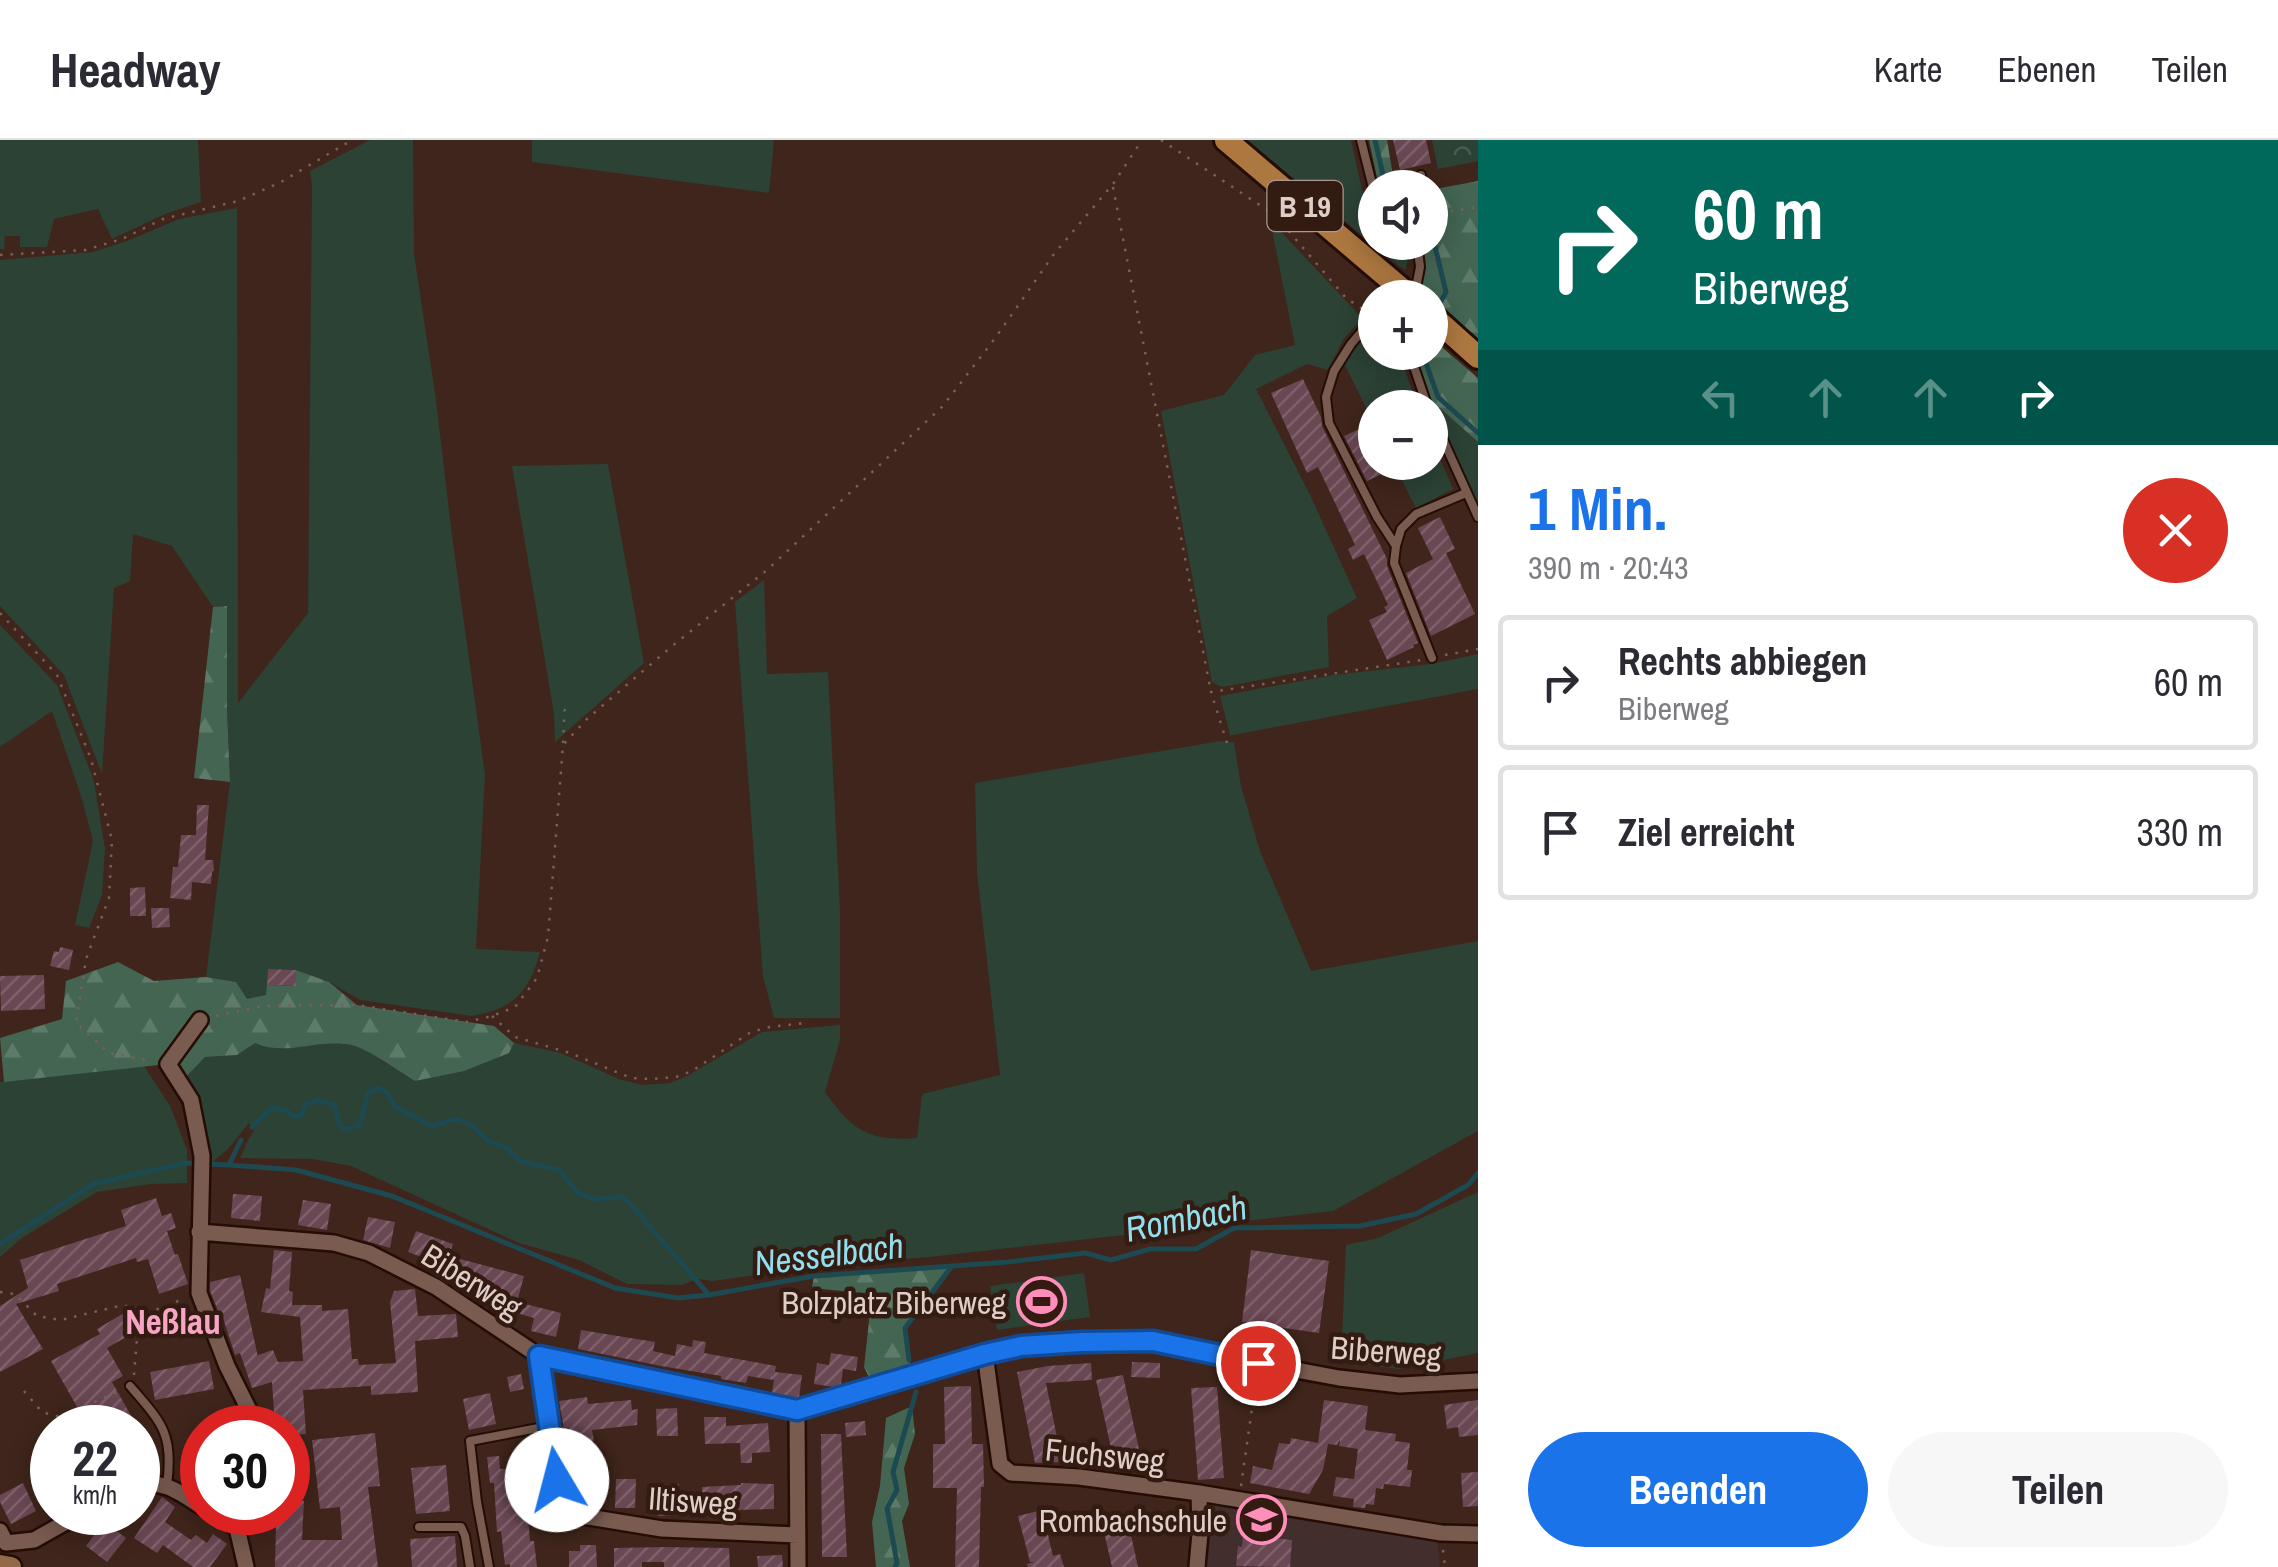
<!DOCTYPE html>
<html lang="de">
<head>
<meta charset="utf-8">
<style>
	body { margin:0; font-family:"Archivo Narrow",sans-serif; background:#f7f7f7; color:#2b2b33; height:100vh; display:flex; flex-direction:column; font-size:38px; white-space:nowrap }
	* { box-sizing:border-box; margin:0 }
	p { font-size:32px; color:#7c7c81 }
	.icon { flex:none; width:55px; height:55px; fill:none; stroke:currentColor; stroke-width:2; stroke-linecap:round; stroke-linejoin:round }
	.map { position:relative; flex:1; overflow:hidden }
	.sheet { display:flex; flex-direction:column; background:#fff; width:800px }
	.sheet>* { flex:none }
	.top-card { background:#00695c; color:#fff; overflow:hidden }
	.tools { position:absolute; left:1358px; top:30px; display:grid; gap:20px }
	.tools a { display:grid; place-items:center; width:90px; height:90px; border-radius:50%; background:#fff; box-shadow:0 5px 25px #0003; font-size:50px }
	.speed { position:absolute; left:30px; top:1265px; display:flex; gap:20px; font-size:50px; font-weight:700; text-align:center }
	.speed>* { display:grid; place-content:center; width:130px; height:130px; border-radius:50%; background:#fff; box-shadow:0 5px 25px #0003; line-height:1 }
	.speed small { font-size:25px; font-weight:400 }
	.speed .limit { border:15px solid #d22; background:#fff; color:#111 }
	.pin { position:absolute; display:grid; place-items:center; width:85px; height:85px; color:#fff; margin:-42px; border:5px solid #fff; border-radius:50%; box-shadow:0 2px 10px #0007 }
	.me { position:absolute; width:110px; margin:-55px; rotate:352deg; stroke-linejoin:round; filter:drop-shadow(0 0 8px #0008) }
	.turn { display:flex; align-items:center; gap:35px; height:210px; padding:0 50px; font-size:45px }
	.turn .icon { width:130px; height:130px; stroke-width:2.5 }
	.turn b { display:block; font-size:70px; line-height:85px }
	.lanes { display:flex; align-items:center; height:95px; padding:0 50px; background:#0003; justify-content:center; gap:50px; direction:ltr }
	.lanes .off { opacity:.35 }
	.round { display:grid; place-items:center; flex:none; width:105px; height:105px; border-radius:52px; background:#f7f7f7 }
	.overview { display:flex; align-items:center; justify-content:space-between; height:170px; padding:0 50px }
	h1 { font-size:60px; font-weight:700; line-height:75px; color:#1a73e8 }
	.cta { display:flex; gap:20px; margin-top:auto; padding:20px 50px }
	.cta a { flex:1; height:115px; border-radius:60px; background:#1a73e8; color:#fff; font-size:40px; font-weight:700; line-height:115px; text-align:center }
	.cta a+a { background:#f7f7f7; color:#2b2b33 }
	ul { padding:0; list-style:none }
	li { display:flex; align-items:center; gap:30px; height:135px; margin:0 20px 15px; padding:0 30px; border:5px solid #e1e1e2; border-radius:10px }
	li div { flex:1 }
	li b { display:block; font-size:38px }
	li em { font-style:normal }
	header { display:flex; align-items:center; gap:60px; box-sizing:border-box; height:140px; padding:0 50px; background:#fff; border-bottom:2px solid #e1e1e2 }
	header strong { font-size:48px }
	nav { display:flex; gap:55px; margin-inline-start:auto; font-size:35px }
	main { display:flex; flex:1; min-height:0 }
	.map>svg:first-child { display:block }
</style>
</head>
<body>
<header>
<strong>Headway</strong>
<nav><a>Karte</a><a>Ebenen</a><a>Teilen</a></nav>
</header>
<main>
<div class="map">
<svg width="1478" height="1427" viewBox="0 0 1478 1427">
	<defs>
		<pattern id="forest-firs" width="22" height="20" patternUnits="userSpaceOnUse" patternTransform="scale(2.5)"><rect width="22" height="20" fill="#436552"/><path d="M5 1l3.5 6h-7zM16 11l3.5 6h-7z" fill="#5e7a69"/></pattern>
		<pattern id="park-crowns" width="20" height="18" patternUnits="userSpaceOnUse" patternTransform="scale(2.5)"><rect width="20" height="18" fill="#2c4235"/><path d="M2 6a3 3 0 1 1 6 0M12 15a3 3 0 1 1 6 0" fill="none" stroke="#4a5c51"/></pattern>
		<pattern id="building-hatch" width="6" height="6" patternUnits="userSpaceOnUse" patternTransform="scale(2.5)"><rect width="6" height="6" fill="#694753"/><path d="M-1 1l2-2M0 6l6-6M5 7l2-2" fill="none" stroke="#7e606a"/></pattern>
	</defs>
	<rect width="100%" height="100%" fill="#3f251b"/>
	<path fill="#422e2c" d="M1204 1360 1437 1400 1440 1427H1204Z"/>
	<path fill="#2c4235" d="M0 0H198L201 62 165 74 112 99 98 69 54 79 47 107H20V96H5L4 109H0Z
		M370 0H413L414 114 436 260 452 396 485 634 476 809 540 812C529 852 514 869 472 876L360 860 329 842 296 830 268 829 267 855 247 860 236 842 206 837 230 642 227 570 226 466 213 467 172 406 133 394 130 441 114 448 102 634 64 535 0 466V120L93 112 127 101 179 79 237 68 238 563 308 473 312 46 310 31Z
		M532 0H774L769 53 532 22Z
		M1247 0H1351L1362 50 1375 69V102L1404 103 1408 116 1406 130 1399 126Z
		M1270 80 1362 178 1343 200 1328 230 1307 224 1256 249 1311 357 1357 458 1327 476 1329 527 1222 547 1212 542 1161 271 1224 255 1255 215 1295 205Z
		M1375 195V212L1399 213 1418 267 1375 268V286L1343 221 1362 199Z
		M1432 261 1478 302V371Z
		M1430 295 1453 349 1416 368 1393 323 1430 322Z
		M608 324 644 523 555 602 554 574 512 326Z
		M764 440 767 534 828 532 840 770V878H774L763 836 735 462Z
		M0 485 57 545 94 641 105 709 102 755 89 788 75 785 93 701 82 659 52 571 0 607Z
		M1478 514V549L1233 595H1230L1220 556 1333 535 1431 524Z
		M1220 601 1234 602 1241 646 1260 711 1311 831 1478 801V991L1333 1071 930 1117 831 1124 713 1141 698 1139 681 1145 627 1144 579 1120 519 1103 351 1026 313 1019 240 1018 248 1000 254 991 249 983 228 1009 210 1024 199 971 185 938 205 917 237 915 255 902C286 917 318 898 351 905 367 908 400 932 415 941L509 913 514 903 561 913 619 939 642 945 670 943 687 936 762 892 840 885V900L825 952C852 990 869 1002 917 998L922 954 1000 935 977 732 975 643Z
		M144 926 170 966 187 1010V1043L151 1044 97 1052 22 1098 0 1117V942Z
		M1478 1052V1213L1398 1229 1341 1221 1346 1105 1378 1098Z
		M1084 1133 1090 1177 997 1190 990 1146Z"/>
	<path fill="url(#forest-firs)" d="M1369 0H1387L1395 47H1379Z
		M1478 41V204L1430 163V158L1425 157 1419 152V103L1430 102V50Z
		M1430 197 1478 238V302L1432 261 1415 213 1430 212Z
		M227 466V570L230 642 194 638 213 467Z
		M118 822 154 841 206 837 236 842 247 859 266 855 267 845 296 846V830L329 842 357 865 494 886 514 903 509 913 464 931 415 941C400 932 367 908 351 905 318 898 286 917 255 903L237 915 205 917 185 938 168 924 4 942 0 898 62 879 66 841Z
		M952 1126 905 1188 909 1220 915 1235 874 1247 864 1227 872 1154 812 1148 814 1136Z
		M912 1266 915 1294 904 1328 909 1364 902 1381 910 1427H876L872 1382 880 1346 886 1278Z"/>
	<path fill="url(#park-crowns)" d="M1432 0H1478V21L1438 29Z"/>
	<g fill="none" stroke-linecap="round" stroke-linejoin="round">
		<path stroke="#1d4951" stroke-width="5" d="M1375 0 1386 48
			M1431 90 1446 152 1437 168
			M1422 212 1438 257 1478 293
			M252 987 272 968 285 970 296 977 302 974 305 965 317 960 334 965 340 986 346 990 360 985 368 953 378 948 388 953 394 966 432 986 456 979 473 986 487 1000 507 1008 520 1021 559 1030 578 1053 594 1059 622 1057 632 1066 709 1155 814 1136 1008 1122 1085 1113 1111 1120 1150 1109H1196L1234 1088 1360 1086 1416 1074 1468 1045 1478 1033
			M229 1025 296 1030 392 1056 615 1148 678 1158 708 1155
			M0 1104 93 1044 186 1023 229 1025 241 1000
			M909 1220 905 1188 952 1126
			M895 1427 897 1423 887 1368 897 1350 893 1332 916 1252"/>
	</g>
	<path fill="url(#building-hatch)" d="M1393 0H1426L1431 23 1400 30Z
		M1303 239 1321 277 1322 286 1387 419V426L1418 503 1413 505 1414 507 1387 520 1369 480 1387 472 1384 467 1388 465 1364 414 1353 420 1348 409 1355 405 1318 327 1307 333 1271 253Z
		M1368 285 1375 300V322H1407L1367 341 1344 296Z
		M1440 377 1455 409 1446 413 1475 474 1431 496 1406 433 1433 419 1418 388Z
		M197 665H209L205 720H213L214 730 212 732 211 744 192 742 191 760 170 758 173 727H178L181 695H196Z
		M145 747 146 776H130V748Z
		M151 768H169L170 787 152 788Z
		M60 807 73 810 69 830 50 826 54 811 59 812Z
		M268 829 296 830V846L267 845Z
		M44 835 45 869 1 871 0 836Z
		M233 1054 262 1056 260 1081 231 1078Z
		M156 1058 162 1076 171 1073 176 1088 167 1091 175 1115 178 1114 188 1144 159 1154 148 1119 137 1122 136 1118 57 1144 59 1151 16 1164 43 1209 0 1232V1166L28 1148 20 1120 126 1086 121 1070Z
		M303 1060 331 1064 327 1090 298 1085Z
		M368 1077 395 1082 390 1108 363 1100Z
		M416 1091 453 1104 449 1116 524 1136 517 1162 561 1173 556 1197 531 1191 534 1178 489 1165 493 1150 461 1142 463 1132 408 1112Z
		M274 1110 292 1112 289 1151 293 1152 292 1165H322V1171L348 1169 352 1219H358L359 1225 396 1223 390 1162 394 1151 415 1149 418 1176 456 1174 458 1197 415 1201 418 1252 371 1255V1246L303 1250 306 1294 288 1295V1288H275L272 1242 252 1248 240 1213 235 1215 221 1172 219 1173 210 1151V1142L240 1135 258 1217V1215L273 1210 278 1222 303 1221 300 1177 261 1172 266 1148 270 1149Z
		M1251 1110 1329 1121 1319 1193 1242 1182Z
		M124 1173 135 1192 107 1208 123 1236 112 1242 138 1288H89L51 1221 100 1194 97 1189Z
		M581 1190 655 1202 653 1211 675 1216 677 1204 692 1207 693 1200 706 1202 704 1213 776 1226 775 1232 802 1235 799 1258 772 1253 774 1240 748 1236 746 1243 721 1239V1236L661 1226 578 1209Z
		M831 1213 858 1217 856 1231 843 1229 841 1245 834 1247 814 1244 817 1223 829 1225Z
		M209 1221 214 1249 155 1260 150 1232Z
		M1132 1222 1160 1223V1238L1131 1237Z
		M1091 1223 1092 1240 1046 1243 1062 1322 1035 1323 1017 1232 1048 1226Z
		M521 1234 524 1249 510 1252 507 1237Z
		M1123 1235 1143 1328 1125 1332 1116 1331 1096 1240Z
		M971 1246 972 1304H983L984 1347H981L979 1427H955L957 1348H933V1304H945L944 1247Z
		M1217 1247 1224 1338 1198 1340 1191 1248Z
		M490 1253 496 1284 469 1290 463 1259Z
		M587 1257 588 1264 631 1260 632 1270 638 1269 637 1285 592 1290 594 1301 571 1304 569 1288 564 1289 559 1261Z
		M1324 1260 1368 1266 1365 1290 1396 1294 1395 1301 1410 1303 1407 1330H1412L1410 1347 1384 1344 1383 1349 1376 1348 1374 1365 1366 1364 1365 1368 1353 1367 1354 1359 1333 1356 1336 1337 1354 1339 1358 1309 1339 1306 1340 1299 1337 1305 1320 1303 1328 1304 1323 1330 1309 1354 1250 1343 1253 1326 1272 1330 1279 1303 1290 1304 1291 1298 1318 1303Z
		M1478 1260V1295L1459 1297 1458 1287 1447 1289 1444 1265Z
		M677 1268 678 1296H657L656 1269Z
		M704 1277H726V1286L768 1283 770 1312 752 1313V1323H741L740 1303 705 1304Z
		M865 1281 866 1295 846 1297 845 1283Z
		M202 1288V1325L185 1312Z
		M375 1293 380 1346 368 1347 378 1427H275L276 1385H262L263 1372H288V1360L304 1361 302 1400H342L340 1367 320 1369 312 1300Z
		M821 1294H841L847 1417H822Z
		M499 1316 500 1329 518 1328 520 1340 525 1339 530 1401H534L537 1427H510V1424L505 1425 501 1391 497 1392 494 1343H490L487 1317Z
		M446 1325 450 1371 416 1374 411 1328Z
		M593 1325 594 1356H574L573 1326Z
		M1478 1332V1366L1463 1367 1461 1333Z
		M616 1339H636L635 1368H615Z
		M23 1343 36 1371 11 1384 0 1362V1355Z
		M741 1343 774 1344V1369L702 1371V1347L741 1345Z
		M679 1344V1375L658 1376V1345Z
		M162 1357 175 1367 165 1382 191 1400 196 1395 207 1403 213 1394 227 1404 210 1427H193L163 1405 157 1413 134 1398Z
		M1042 1370 1053 1416 1060 1414 1064 1427H1028L1027 1424 1034 1422H1030L1018 1376Z
		M104 1382 126 1398 107 1422 86 1406Z
		M1129 1386 1138 1427H1112L1104 1392Z
		M1244 1388 1264 1390 1263 1397 1292 1400 1290 1427 1236 1426 1238 1406 1242 1407Z
		M455 1396 457 1427H412L410 1399Z
		M580 1405H596L597 1427H569V1411H580Z
		M664 1407 729 1408 730 1427H664V1422H642V1427H614V1408Z
		M782 1415 783 1427H758L757 1416Z"/>
	<g fill="none" stroke-linecap="round" stroke-linejoin="round">
		<defs>
			<path id="service" d="M1361 0 1375 56
				M1421 35 1423 48
				M1415 153 1420 127 1417 102
				M1375 184 1363 190 1351 204 1334 231 1326 257 1329 283 1377 377 1396 406 1394 423 1432 518
				M1409 212 1428 268
				M1430 271 1478 377
				M1396 406 1401 389 1416 374 1466 353
				M130 1246C162 1283 174 1294 167 1345
				M419 1387H461L465 1396 470 1427
				M489 1427 477 1362 470 1301 549 1286"/>
			<path id="minor" d="M200 880 168 924 191 960 202 1016 199 1153 227 1226 258 1288
				M199 1092 334 1103 369 1113 436 1147 539 1216 797 1270 985 1214 1021 1206 1081 1202 1153 1201 1258 1223 1339 1238 1400 1245 1478 1241
				M985 1214 1000 1324 1011 1333 1079 1337 1199 1353 1441 1393 1478 1394
				M539 1216 561 1367 576 1375 662 1389 797 1395
				M797 1270 798 1427
				M138 1346C162 1338 182 1354 202 1367
				M212 1372 237 1388
				M245 1372 237 1388 246 1427
				M0 1391 6 1403 34 1400 84 1372
				M1197 1427 1200 1393 1199 1353"/>
			<path id="secondary" d="M0 1425 11 1427"/>
			<path id="primary" d="M1226 0 1412 158
				M1430 174 1478 217"/>
		</defs>
		<use href="#service" stroke="#250d05" stroke-width="12"/>
		<use href="#minor" stroke="#250d05" stroke-width="20"/>
		<use href="#secondary" stroke="#250d05" stroke-width="25"/>
		<use href="#primary" stroke="#250d05" stroke-width="28"/>
		<path stroke="#786158" stroke-width="2.5" stroke-dasharray="2.5 8" stroke-linecap="butt" d="M1161 0 1275 75 1346 158 1370 174
			M1113 47 1211 552
			M1430 75 1478 67
			M0 115 85 110 122 99 163 79 238 61 281 42 352 0
			M0 473 57 535 91 619 112 700 109 758 86 819 76 883 109 913 152 921
			M1445 515 1478 509
			M563 603 565 564
			M1227 603 1211 552 1422 520
			M216 876 263 866 357 865 467 882 492 876 515 867 537 838 548 797 563 605 587 579 671 507 767 430 943 266 996 197 1054 114 1113 44 1142 0
			M492 876 515 897 570 913 631 938 651 939 676 937 692 931 751 892 770 887 805 883
			M0 1152 15 1154 37 1176 61 1180 123 1165 147 1172
			M134 1235 137 1198 148 1173 183 1159
			M24 1251 42 1272 60 1277 120 1251
			M1241 1346 1256 1240
			M1443 1410 1445 1427"/>
		<use href="#service" stroke="#795b50" stroke-width="8"/>
		<use href="#minor" stroke="#795b50" stroke-width="15"/>
		<use href="#secondary" stroke="#936948" stroke-width="20"/>
		<use href="#primary" stroke="#ad7740" stroke-width="22"/>
	</g>
	<g fill="none" stroke-linecap="round" stroke-linejoin="round">
		<defs>
			<path id="route" d="M557 1340 539 1216 797 1270 985 1214 1021 1206 1081 1202 1153 1201 1258 1223"/>
		</defs>
		<use href="#route" stroke="#114b97" stroke-width="25"/>
		<use href="#route" stroke="#1a73e8" stroke-width="18"/>
	</g>
	<defs>
		<symbol id="stadium-ring" viewBox="-11 -11 22 22"><circle r="9.5" fill="#341b12" stroke="#ff8eba" stroke-width="1.5"/><path d="M0-5a6.5 5 0 1 0 0 10a6.5 5 0 1 0 0-10ZM-3.5-1.8h7v3.6h-7Z" fill="#ff8eba"/></symbol>
		<symbol id="school-ring" viewBox="-11 -11 22 22"><circle r="9.5" fill="#341b12" stroke="#ff8eba" stroke-width="1.5"/><path d="M0-5L7-2L0 1L-7-2ZM-4 1L0 2.5L4 1V4Q0 6-4 4Z" fill="#ff8eba"/></symbol>
	</defs>
	<g fill-rule="evenodd">
		<use href="#stadium-ring" x="1014" y="1134" width="55" height="55"/>
		<use href="#school-ring" x="1234" y="1352" width="55" height="55"/>
	</g>
	<g text-anchor="middle" dominant-baseline="central" stroke-width="9" stroke-linejoin="round" paint-order="stroke">
		<rect fill="#341b12" stroke="#ac9891" stroke-width="2.5" x="1267.5" y="41" width="75" height="50" rx="8"/>
		<g font-size="30" font-weight="bold" fill="#dfcdc7">
			<text x="1305" y="66">B 19</text>
		</g>
		<g font-size="32" fill="#dfcdc7" stroke="#341b12">
			<text transform="translate(472 1141) rotate(32)">Biberweg</text>
			<text transform="translate(1386 1211) rotate(4)">Biberweg</text>
			<text transform="translate(1105 1315) rotate(6)">Fuchsweg</text>
			<text transform="translate(693 1361) rotate(4)">Iltisweg</text>
		</g>
		<g font-size="32" fill="#dfcdc7" stroke="#341b12" text-anchor="end">
			<text x="1006" y="1162">Bolzplatz Biberweg</text>
			<text x="1227" y="1380">Rombachschule</text>
		</g>
		<g font-size="35" font-style="italic" fill="#90dfee" stroke="#341b12">
			<text transform="translate(1186 1078) rotate(-11)">Rombach</text>
			<text transform="translate(829 1114) rotate(-7)">Nesselbach</text>
		</g>
		<g font-size="35" font-weight="bold" fill="#f6a6c3" stroke="#341b12">
			<text x="173" y="1181">Neßlau</text>
		</g>
	</g>
</svg>
<div class="tools">
<a><svg class="icon" aria-label="sound" viewBox="0 0 24 24"><path d="M4 9h4l5-4v14l-5-4H4zM17 9q2 3 0 6"/></svg></a>
<a>+</a>
<a>−</a>
</div>
<div class="speed"><div>22<small>km/h</small></div><div class="limit">30</div></div>
<div class="pin" style="left:1258px;top:1223px;background:#d93025"><svg class="icon" aria-label="arrive" viewBox="0 0 24 24"><path d="M6 21V4h12l-3 4 3 4H6"/></svg></div>
<svg class="me" style="left:557px;top:1340px" viewBox="-20 -20 40 40"><circle r="19" fill="#fff"/><path d="M0-13L10 11 0 6-10 11z" fill="#1a73e8"/></svg>
</div>
<section class="sheet">
<div class="top-card">
<div class="turn"><svg class="icon" aria-label="right" viewBox="0 0 24 24"><path d="M7 20v-9h11M14 6l5 5-5 5"/></svg><div><b>60 m</b>Biberweg</div></div>
<div class="lanes"><svg class="icon off" aria-label="left" viewBox="0 0 24 24"><path d="M17 20v-9H6M10 6l-5 5 5 5"/></svg><svg class="icon off" aria-label="ahead" viewBox="0 0 24 24"><path d="M12 20V5M6 11l6-6 6 6"/></svg><svg class="icon off" aria-label="ahead" viewBox="0 0 24 24"><path d="M12 20V5M6 11l6-6 6 6"/></svg><svg class="icon" aria-label="right" viewBox="0 0 24 24"><path d="M7 20v-9h11M14 6l5 5-5 5"/></svg></div>
</div>
<div class="overview"><div><h1>1 Min.</h1><p>390 m · 20:43</p></div><a class="round" style="background:#d93025;color:#fff"><svg class="icon" aria-label="close" viewBox="0 0 24 24"><path d="M6 6l12 12M18 6L6 18"/></svg></a></div>
<ul>
<li><svg class="icon" aria-label="right" viewBox="0 0 24 24"><path d="M7 20v-9h11M14 6l5 5-5 5"/></svg><div><b>Rechts abbiegen</b><p>Biberweg</p></div><em>60 m</em></li>
<li><svg class="icon" aria-label="arrive" viewBox="0 0 24 24"><path d="M6 21V4h12l-3 4 3 4H6"/></svg><div><b>Ziel erreicht</b></div><em>330 m</em></li>
</ul>
<div class="cta"><a>Beenden</a><a>Teilen</a></div>
</section>
</main>
</body>
</html>
